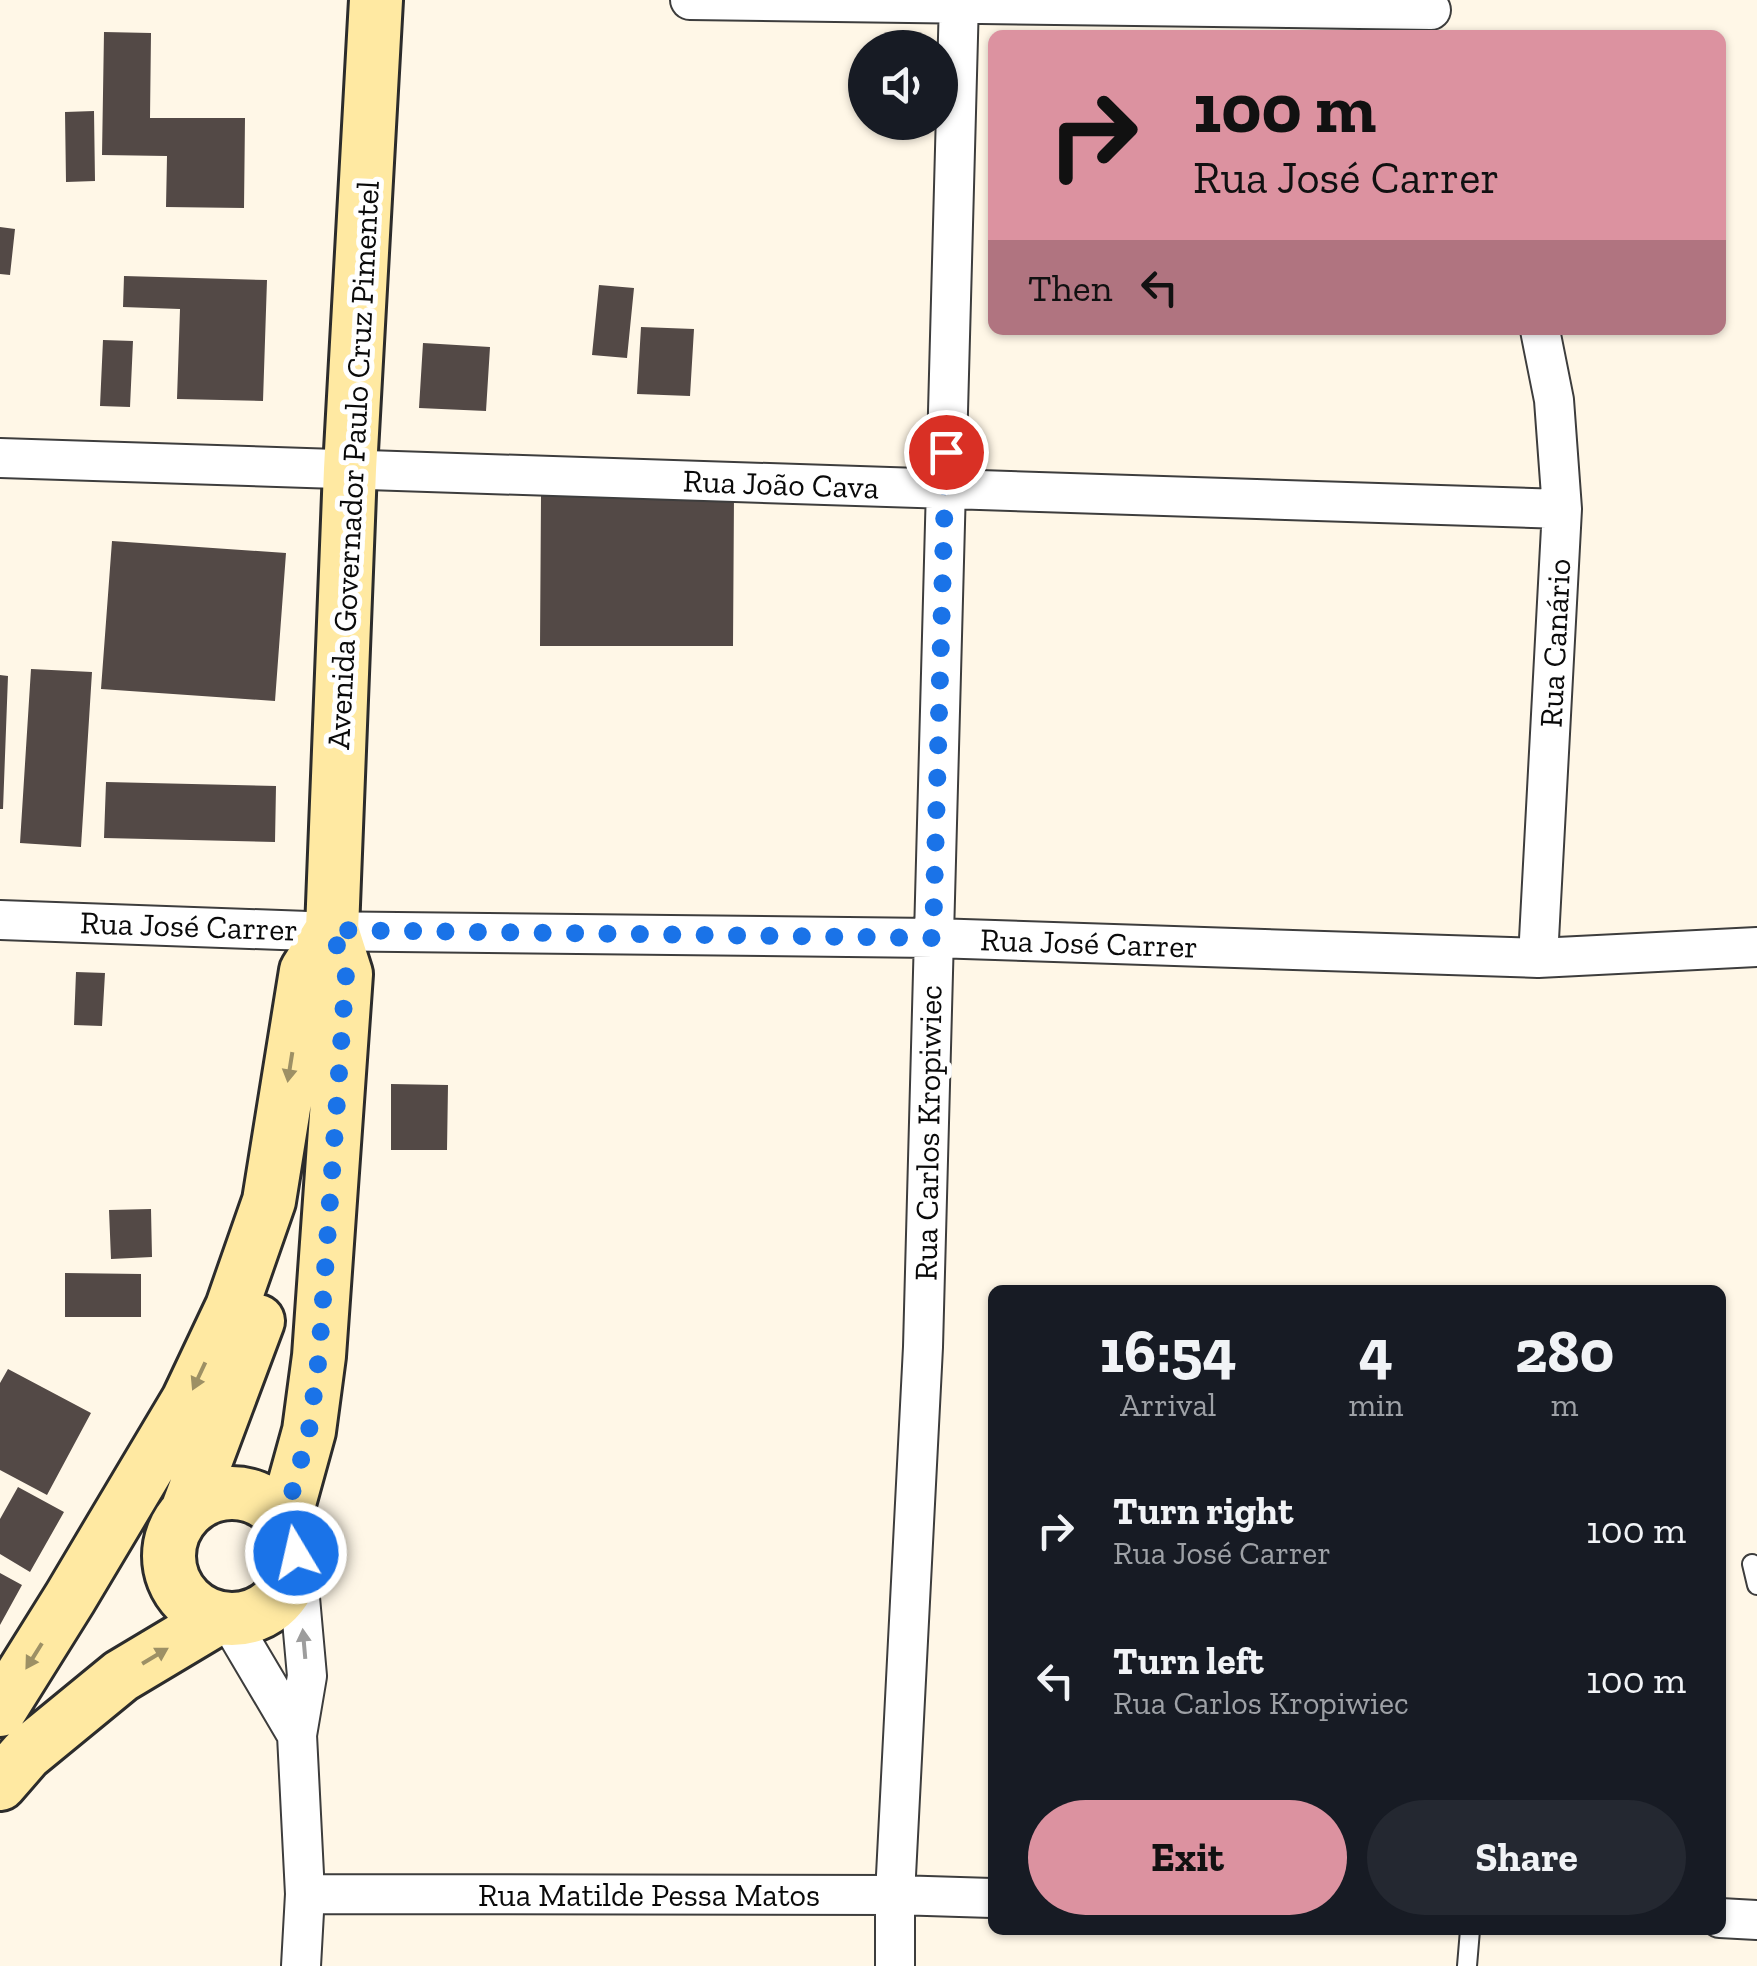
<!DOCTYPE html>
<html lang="en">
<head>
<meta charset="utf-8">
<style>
	body { margin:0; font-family:"Zilla Slab",serif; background:#242831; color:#f1f3f6; height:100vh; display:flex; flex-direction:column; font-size:38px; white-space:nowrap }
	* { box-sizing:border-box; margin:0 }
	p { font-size:32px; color:#9ea1a6 }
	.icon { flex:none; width:55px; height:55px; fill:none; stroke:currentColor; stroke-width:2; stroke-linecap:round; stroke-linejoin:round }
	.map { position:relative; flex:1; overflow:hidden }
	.drawer { position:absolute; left:988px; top:1285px; width:738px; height:650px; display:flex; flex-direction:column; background:#171b24; border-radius:15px; box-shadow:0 2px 8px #0004 }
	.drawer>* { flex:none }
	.guide { position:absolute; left:988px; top:30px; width:738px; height:305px; border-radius:15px; box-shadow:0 2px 8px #0004; background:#dc92a0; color:#111; overflow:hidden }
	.fabs { position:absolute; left:848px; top:30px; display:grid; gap:20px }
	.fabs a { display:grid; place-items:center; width:110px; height:110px; border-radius:50%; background:#171b24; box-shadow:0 2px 8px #0004; font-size:50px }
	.pin { position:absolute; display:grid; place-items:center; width:85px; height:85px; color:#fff; margin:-42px; border:5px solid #fff; border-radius:50%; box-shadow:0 2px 10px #0007 }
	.me { position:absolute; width:110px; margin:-55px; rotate:351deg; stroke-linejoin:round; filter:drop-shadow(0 0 8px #0008) }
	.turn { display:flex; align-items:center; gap:35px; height:210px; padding:0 40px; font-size:45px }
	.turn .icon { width:130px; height:130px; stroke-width:2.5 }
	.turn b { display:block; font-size:70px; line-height:85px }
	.then { display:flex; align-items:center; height:95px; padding:0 40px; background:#0003; gap:20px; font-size:38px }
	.eta { display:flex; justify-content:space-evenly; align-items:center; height:170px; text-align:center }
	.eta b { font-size:60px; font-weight:800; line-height:70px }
	.primary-button { display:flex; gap:20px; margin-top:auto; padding:20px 40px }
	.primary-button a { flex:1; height:115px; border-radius:60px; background:#dc92a0; color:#111; font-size:40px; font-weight:800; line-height:115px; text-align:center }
	.primary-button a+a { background:#242831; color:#f1f3f6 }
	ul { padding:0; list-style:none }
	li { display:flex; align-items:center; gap:30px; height:150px; padding:0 40px }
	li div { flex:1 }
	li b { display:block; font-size:38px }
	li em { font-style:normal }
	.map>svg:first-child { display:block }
</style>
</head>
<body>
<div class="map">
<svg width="1757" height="1966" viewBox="0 0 1757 1966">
	<rect width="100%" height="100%" fill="#fff7e7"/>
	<path fill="#534946" d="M104 32 151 33 150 118H245L244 208 166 207 167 156 102 155Z
		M94 111 95 181 66 182 65 112Z
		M0 227 15 229 10 275 0 274Z
		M124 276 267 280 263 401 177 399 180 309 123 307Z
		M599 285 634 288 627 358 592 355Z
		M641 327 694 329 690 396 637 394Z
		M103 340 133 341 130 407 100 406Z
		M423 343 490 347 486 411 419 408Z
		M541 496H734L733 646H540Z
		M112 541 286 553 275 701 101 689Z
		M31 669 92 672 81 847 20 843Z
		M0 675 8 676 3 809H0Z
		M106 782 276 786 275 842 104 838Z
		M76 972 105 973 102 1026 74 1025Z
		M391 1084 448 1085 447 1150H391Z
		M151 1209 152 1257 111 1259 109 1210Z
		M65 1273 141 1274V1317H65Z
		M8 1369 91 1413 47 1495 0 1470V1383Z
		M18 1487 64 1512 30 1572 0 1554V1519Z
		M0 1573 22 1585 0 1625Z"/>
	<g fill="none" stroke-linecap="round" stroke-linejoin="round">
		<defs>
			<path id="lane" d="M1752 1564 1757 1585
				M1467 1966 1470 1930"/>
			<path id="street" d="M690 0 1431 10
				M0 458 1562 509
				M0 920 308 931 933 938 1538 958 1757 947
				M1538 958 1562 509 1554 400 1540 330
				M296 1553 307 1676 297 1735 305 1894 301 1966
				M229 1620 297 1735
				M305 1894 895 1895 992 1898
				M1720 1918 1757 1920
				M895 1966V1895L923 1347 959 0"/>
			<path id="secondary" d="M169 1556a63 63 0 1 1 126 0a63 63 0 1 1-126 0Z
				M188 1508 258 1321
				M285 1518 309 1431 319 1356 346 974 332 930 350 469 376 0
				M0 1710 70 1598 188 1400 232 1307 269 1201 306 971 332 930
				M0 1784 26 1754 121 1676 218 1618"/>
		</defs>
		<use href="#lane" stroke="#3d3d3d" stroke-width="22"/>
		<use href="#street" stroke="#3d3d3d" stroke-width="42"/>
		<use href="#secondary" stroke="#2c2c2c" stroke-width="58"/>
		<use href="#lane" stroke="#fff" stroke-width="18"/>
		<use href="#street" stroke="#fff" stroke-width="38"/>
		<use href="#secondary" stroke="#ffe9a2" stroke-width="52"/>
	</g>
	<defs><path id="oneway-solid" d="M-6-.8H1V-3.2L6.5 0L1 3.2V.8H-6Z" transform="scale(2.5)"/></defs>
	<g fill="#9d9065">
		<use href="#oneway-solid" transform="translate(290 1067) rotate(99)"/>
		<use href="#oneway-solid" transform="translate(199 1376) rotate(115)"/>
		<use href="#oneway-solid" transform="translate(34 1656) rotate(122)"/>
		<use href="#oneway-solid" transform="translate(155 1656) rotate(-31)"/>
	</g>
	<use fill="#9d9d9d" href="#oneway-solid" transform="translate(304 1644) rotate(-95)"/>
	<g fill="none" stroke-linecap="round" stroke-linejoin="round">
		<path stroke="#1a73e8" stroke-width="18" stroke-dasharray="0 32.4" d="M296 1553 285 1518 309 1431 319 1356 346 974 332 930 933 938 946 452"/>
	</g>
	<g text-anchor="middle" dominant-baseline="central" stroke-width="10" stroke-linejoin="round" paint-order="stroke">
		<g font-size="32" fill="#0a0a0a" stroke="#fff">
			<text transform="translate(353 465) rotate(-87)">Avenida Governador Paulo Cruz Pimentel</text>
			<text transform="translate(781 484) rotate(2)">Rua João Cava</text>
			<text transform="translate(1555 643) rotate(-87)">Rua Canário</text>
			<text transform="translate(189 926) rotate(2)">Rua José Carrer</text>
			<text transform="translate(1089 943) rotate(2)">Rua José Carrer</text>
			<text transform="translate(928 1133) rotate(-89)">Rua Carlos Kropiwiec</text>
			<text x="649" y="1895">Rua Matilde Pessa Matos</text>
		</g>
	</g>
</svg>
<div class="fabs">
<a><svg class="icon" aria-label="sound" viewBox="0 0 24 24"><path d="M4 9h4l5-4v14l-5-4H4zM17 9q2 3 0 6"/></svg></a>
</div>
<div class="pin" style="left:946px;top:452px;background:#d93025"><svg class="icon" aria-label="arrive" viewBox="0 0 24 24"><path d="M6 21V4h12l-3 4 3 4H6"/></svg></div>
<svg class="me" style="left:296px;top:1553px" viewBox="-20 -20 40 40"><circle r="17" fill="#1a73e8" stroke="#fff" stroke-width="3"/><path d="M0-11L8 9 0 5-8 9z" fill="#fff"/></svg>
<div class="guide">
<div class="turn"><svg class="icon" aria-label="right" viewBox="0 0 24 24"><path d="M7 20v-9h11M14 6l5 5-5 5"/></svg><div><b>100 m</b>Rua José Carrer</div></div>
<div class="then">Then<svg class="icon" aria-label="left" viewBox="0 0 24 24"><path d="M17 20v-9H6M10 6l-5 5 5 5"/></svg></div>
</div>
<section class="drawer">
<div class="eta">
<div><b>16:54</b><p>Arrival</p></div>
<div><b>4</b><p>min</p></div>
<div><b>280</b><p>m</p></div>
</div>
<ul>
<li><svg class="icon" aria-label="right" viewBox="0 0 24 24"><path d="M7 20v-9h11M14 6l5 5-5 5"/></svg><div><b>Turn right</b><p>Rua José Carrer</p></div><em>100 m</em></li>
<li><svg class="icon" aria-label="left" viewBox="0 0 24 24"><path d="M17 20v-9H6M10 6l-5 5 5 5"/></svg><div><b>Turn left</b><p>Rua Carlos Kropiwiec</p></div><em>100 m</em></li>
</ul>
<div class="primary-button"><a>Exit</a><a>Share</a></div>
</section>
</div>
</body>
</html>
